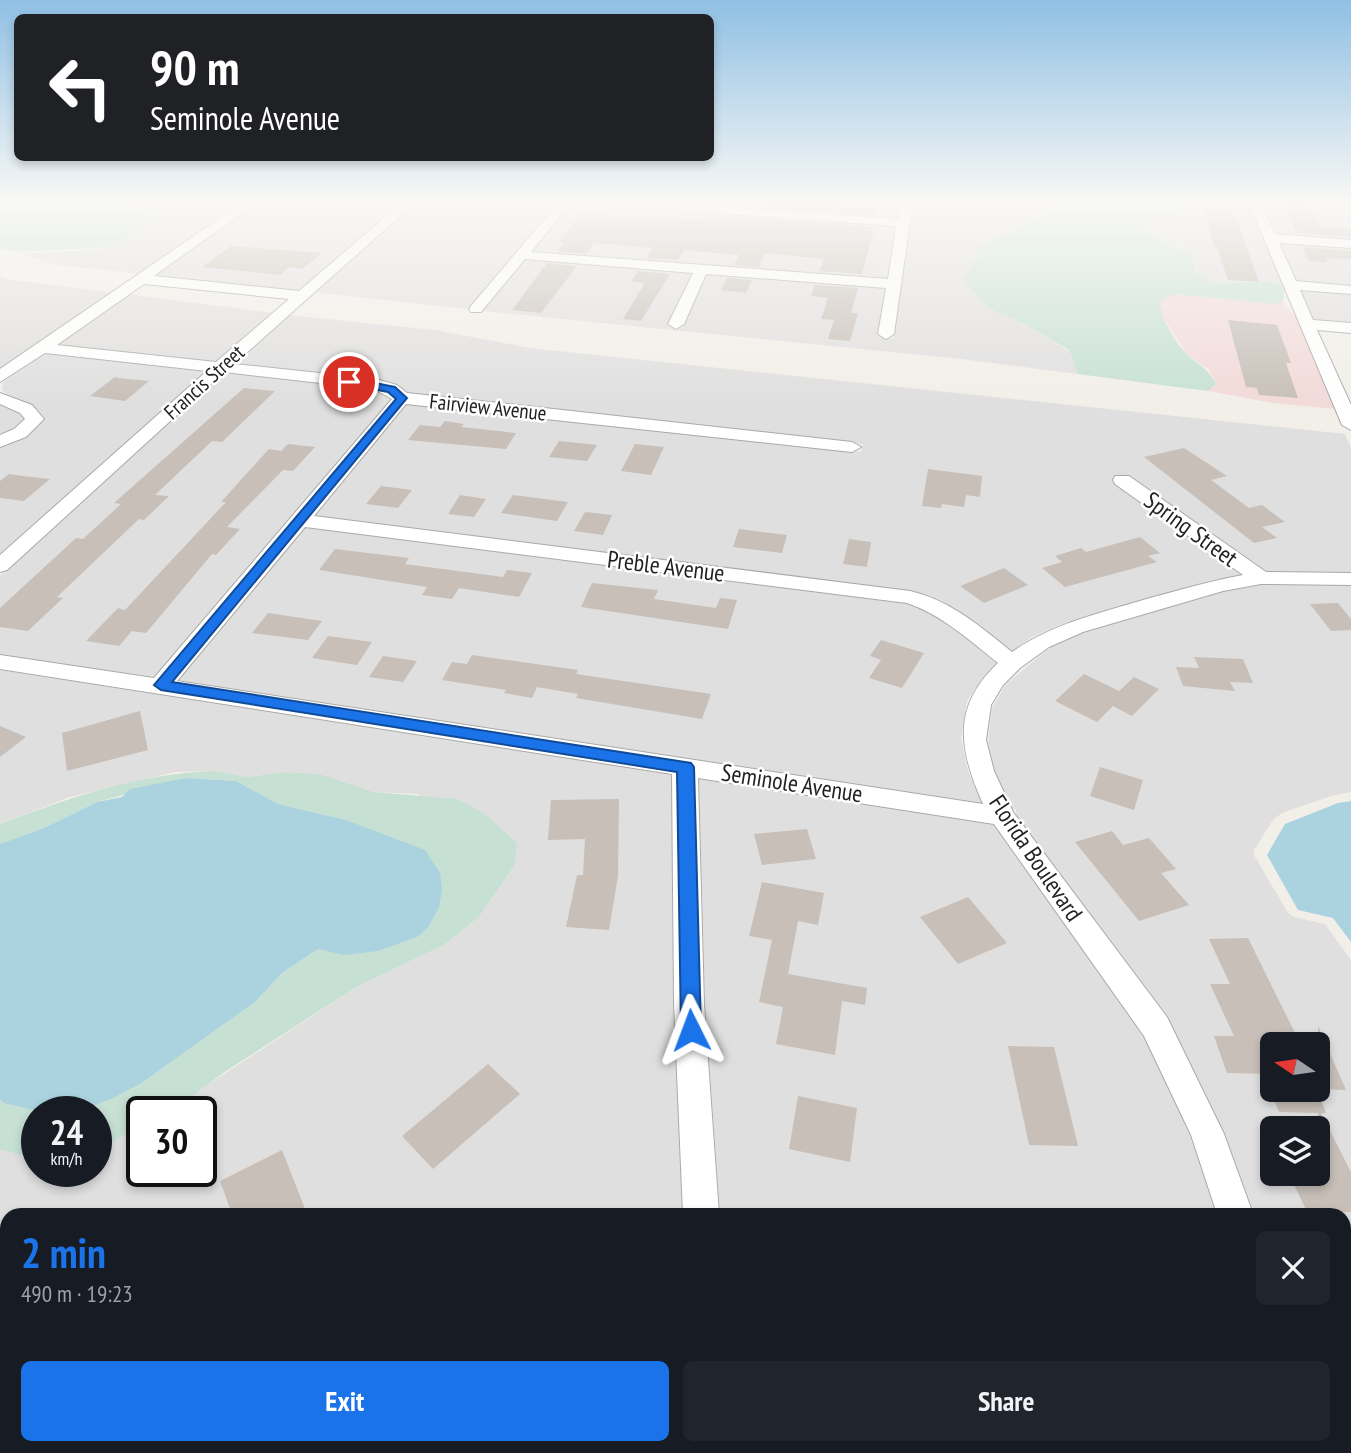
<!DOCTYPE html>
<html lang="en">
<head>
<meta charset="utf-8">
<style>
	body { margin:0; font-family:"PT Sans Narrow",sans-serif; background:#20242c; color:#f1f3f6; height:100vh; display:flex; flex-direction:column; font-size:26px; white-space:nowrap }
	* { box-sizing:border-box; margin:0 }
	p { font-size:23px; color:#9ea1a6 }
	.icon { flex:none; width:38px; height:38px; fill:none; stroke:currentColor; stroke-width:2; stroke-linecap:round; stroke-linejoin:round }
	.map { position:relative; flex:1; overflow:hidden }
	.side { position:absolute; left:0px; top:1208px; width:1351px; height:247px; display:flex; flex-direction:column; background:#171b24; border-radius:21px 21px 0 0; box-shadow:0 4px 10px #0003 }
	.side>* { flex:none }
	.top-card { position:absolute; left:14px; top:14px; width:700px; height:147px; border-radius:10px; box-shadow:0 4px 10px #0003; background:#202124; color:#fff; overflow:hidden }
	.needle { width:46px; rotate:283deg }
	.tools { position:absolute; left:1260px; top:1032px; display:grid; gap:14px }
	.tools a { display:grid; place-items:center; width:70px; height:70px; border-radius:10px; background:#171b24; box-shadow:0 4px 10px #0003; font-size:35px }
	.speed { position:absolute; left:21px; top:1096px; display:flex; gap:14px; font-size:35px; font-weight:700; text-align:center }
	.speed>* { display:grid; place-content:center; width:91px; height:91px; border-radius:50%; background:#171b24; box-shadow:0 4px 10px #0003; line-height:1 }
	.speed small { font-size:18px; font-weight:400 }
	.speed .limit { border:4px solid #111; border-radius:10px; background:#fff; color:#111 }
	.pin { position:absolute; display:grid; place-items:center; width:60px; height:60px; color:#fff; margin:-30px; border:4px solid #fff; border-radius:50%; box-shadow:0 2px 7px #0007 }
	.me { position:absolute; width:77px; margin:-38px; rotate:357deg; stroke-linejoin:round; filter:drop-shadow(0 0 5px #0008) }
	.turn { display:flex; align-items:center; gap:24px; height:147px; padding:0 21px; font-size:32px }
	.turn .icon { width:91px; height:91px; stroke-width:2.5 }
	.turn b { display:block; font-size:49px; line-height:60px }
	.round { display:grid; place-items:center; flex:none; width:74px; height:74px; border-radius:10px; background:#20242c }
	.head { display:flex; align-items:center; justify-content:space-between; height:119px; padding:0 21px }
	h1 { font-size:42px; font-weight:700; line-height:52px; color:#1a73e8 }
	.button { display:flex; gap:14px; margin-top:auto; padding:14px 21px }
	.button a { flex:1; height:80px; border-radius:10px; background:#1a73e8; color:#fff; font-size:28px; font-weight:700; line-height:80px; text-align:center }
	.button a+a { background:#20242c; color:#f1f3f6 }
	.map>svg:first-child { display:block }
</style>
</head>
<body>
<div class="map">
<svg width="1351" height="1453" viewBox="0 0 1351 1453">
	<rect width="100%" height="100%" fill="#f2efe9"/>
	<path fill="#e0dfdf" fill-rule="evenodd" d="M57 201H246L141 274 59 265 20 254 101 249 119 242 157 208Z
		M259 201H404L300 291 154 275Z
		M418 201H559L468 309 314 292Z
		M572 201 895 225 886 281 530 253Z
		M628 201H900L896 221Z
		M913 201H1060L1058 209 979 246 975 261 964 281 990 309 1021 322 1069 351 1078 374 961 359 483 311 526 257 694 270 667 325 682 327 708 271 886 286 877 336 893 338Z
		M1171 201 1249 206 1284 287 1273 282 1212 283 1194 271 1179 248 1158 239 1147 229 1149 217 1173 218 1177 202Z
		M1260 201H1351V242L1277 236Z
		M1279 241 1351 246V288L1298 284Z
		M0 277 6 279 114 293 0 371Z
		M1300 289 1351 293V323L1314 320Z
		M127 294 274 313 215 364 55 346Z
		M288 315 435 330 530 348 1345 434 1351 448V573H1256L1213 580 1067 622 1032 637 1011 652 955 609 937 599 912 592 313 517 408 403 861 452 863 444 408 395 399 387 231 366Z
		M46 352 208 370 0 556V446L26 435 38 427 45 417 34 406 6 394 2 389 3 382Z
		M223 372 371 388 384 392 392 399 156 677 0 655V576Z
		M0 404 19 412 26 419 0 437Z
		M305 526 907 602 939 616 998 662 983 677 967 701 961 738 968 771 983 804 178 680Z
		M1310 582 1351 584V792L1331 796 1282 813 1273 820 1254 850V855L1288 913 1294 917 1325 924 1351 960V1453H1337L1335 1447H1344V1214H1253L1225 1135 1172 1027 1016 816V809H1013L994 772 988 742 992 708 1006 684 1051 647 1083 633 1228 590 1267 584ZM1272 1045H1318V1090H1272ZM1272 1129H1318V1174H1272Z
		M0 670 672 774 673 1003 683 1214H7V1434L0 1436V1150L37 1159V1171H96V1151L142 1125V1171H201V1111H168L358 986 444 945 479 917 514 866 417 794 374 792 320 774 286 772 247 777 215 771 175 772 70 797 0 824Z
		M699 778 995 825 1141 1029 1190 1133 1217 1214H720L705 1004Z
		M94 1447H693L694 1453H76Z
		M736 1447H1293L1294 1453H736Z"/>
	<path fill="#f2dad9" d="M1175 294 1275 304 1282 301 1297 318 1335 409 1274 403 1208 391 1216 384 1208 369 1187 354 1161 314 1160 301Z"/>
	<path fill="#c6e0d4" d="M4 201C55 201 106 206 158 207 126 254 105 247 54 250 32 251 22 254 0 248V202Z
		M1060 201 1177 202 1188 212 1173 218 1150 217 1147 229 1158 239 1192 256 1194 271 1212 283 1273 282 1284 287V300L1275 304 1175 294 1160 301C1161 319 1175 343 1189 356 1202 367 1207 368 1216 384L1208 391 1078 374 1069 350 1021 322 990 309 963 281 975 261 979 246 1058 209Z
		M215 771 247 777 286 772 320 774 374 792 457 799 484 813 517 843 514 866 479 917 444 945 358 986 226 1071 180 1105 168 1111H142V1125L96 1151V1111H37V1159L0 1150V1100L5 1103 143 1082 255 1002 282 973 318 949C357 957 380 950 417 937L379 834 346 820 278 804 236 781 187 778 97 802 44 828 0 844V824C69 798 140 773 215 771Z"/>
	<path fill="#aad3df" d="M187 778 236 781 278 804 346 820 425 850 440 873 442 890 439 907 429 926 417 937 378 951 344 955 318 949 282 973 255 1002 143 1082 111 1099 78 1111H39L4 1103 0 1100V844L44 828 97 802 122 797 130 789Z
		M1351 801V942L1333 918 1298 910 1267 855 1285 824 1338 803Z"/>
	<path fill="#c7bfb8" d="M719 201H812L878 206 875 215 717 203Z
		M1282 201H1301L1305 208 1311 209 1320 227 1351 229V237L1297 233Z
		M1204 208 1233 210 1259 282 1228 280 1217 247 1214 246Z
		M582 214 691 220H707L710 215 872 227 870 231H874L862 274 820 271 824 259 765 253 759 267 734 265 739 255 684 250 678 260 647 258 653 248 594 243 586 254 557 251 564 243 558 242Z
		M231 246 322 253 302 269 289 267 280 275 202 267Z
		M1303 247 1351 251V259L1326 258 1328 262 1309 261Z
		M547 263 577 266 541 313 512 310Z
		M638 271 670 274 641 321 623 319 645 283 631 281Z
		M727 278 752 280 746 293 721 290Z
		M815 285 858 288 851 313H858L850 341 828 339 834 320 821 319 828 298 811 296Z
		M1228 320 1277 325 1291 363H1286L1298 398 1259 395 1257 388 1246 387Z
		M115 377 119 378 149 381 125 401 90 396Z
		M244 388 275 391 222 442 212 441 155 495 169 496 144 520 139 519 57 597 63 598 28 631 0 627V608L76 538 83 539 121 504 114 503Z
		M445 421 464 424 461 427 516 433 506 449 408 440 420 425 440 427Z
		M559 441 597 445 587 461 549 457Z
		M288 444 315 447 293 471 283 470 227 527 240 529 216 555 212 554 146 633 132 631 119 646 86 641 118 608 125 610 226 502H221L269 449 281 451Z
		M635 444 664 447 651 475 621 471Z
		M1184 448 1227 476 1211 480 1249 508 1262 505 1285 522 1262 527 1277 538 1254 543 1144 457Z
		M928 469 982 476 980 497 966 495 964 507 942 504 941 508 922 506Z
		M9 474 23 476 50 479 24 501 0 498V481Z
		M381 486 412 490 398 508 366 504Z
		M460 495 486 499 474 517 448 514Z
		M513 495 568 502 557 521 501 513Z
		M585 512 612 515 603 535 574 531Z
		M739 529 787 535 782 553 733 547Z
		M1140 537 1160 553 1148 556 1157 562 1065 587 1042 568 1062 562 1055 556 1081 548 1086 552Z
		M849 539 871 542 867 567 843 564Z
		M335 549 409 558 405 564 503 577 507 570 532 573 519 597 459 588 452 599 422 595 427 587 319 570Z
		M1004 568 1028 585 984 603 960 586Z
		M592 583 658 590 654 599 716 608 720 598 737 600 728 629 581 607Z
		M1338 603 1351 619V630L1331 631 1310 604Z
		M268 613 322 621 308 640 252 633Z
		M328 636 372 642 357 665 312 658Z
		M881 640 924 653 902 688 869 678 881 660 870 656Z
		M472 655 578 670 576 674 711 694 702 719 576 698 578 694 537 687 532 698 504 693 506 690 442 680 452 662 467 664Z
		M383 656 417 661 403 682 369 677Z
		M1194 657 1243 659 1253 683 1230 682 1235 691 1183 686 1176 667 1199 668Z
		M1084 674 1119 691 1134 677 1159 689 1132 716 1113 706 1097 722 1055 701Z
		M140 711 148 750 67 771 62 733Z
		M0 726 26 737 0 757Z
		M1100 767 1143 780 1134 810 1090 796Z
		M619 799 618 876 609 930 566 927 577 875H583L585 839 548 840 551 800Z
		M807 829 816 859 762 865 754 834Z
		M1112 831 1123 845 1149 838 1176 869 1161 873 1189 905 1139 921 1075 842Z
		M762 882 824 893 818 925 798 921 788 974 867 988 865 1005 842 1001 835 1055 776 1044 783 1007 759 1002 772 940 749 936Z
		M968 897 1007 943 958 964 920 917Z
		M1248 938 1301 1045H1272V1074L1227 1073 1214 1036H1234L1210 984H1230L1209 939Z
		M1318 1026 1346 1090 1318 1089Z
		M1008 1046 1054 1047 1078 1146 1029 1145Z
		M488 1064 520 1094 433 1169 402 1136Z
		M1270 1090H1317L1326 1113H1321L1351 1172V1212L1308 1214 1289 1174H1318V1113L1279 1112Z
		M798 1096 857 1108 850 1162 789 1149Z
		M282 1150 307 1214H232L220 1181Z"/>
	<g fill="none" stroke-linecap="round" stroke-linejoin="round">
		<defs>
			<path id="minor" d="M245 201H259L154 276 299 291 404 201H417L234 364 376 379 397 385 407 393 852 442 861 447 852 452 406 404 314 516 910 591C950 600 981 627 1012 652 1052 624 1097 614 1143 600 1176 591 1209 581 1243 575L1115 484 1113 480 1115 476H1129L1266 572 1351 573V585L1261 584 1223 591 1083 632 1049 647 1020 668 1003 685 991 705 986 740 994 771 1013 812 1167 1017 1224 1134 1253 1214H1217L1191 1135 1144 1036 994 824 698 778 704 1004 719 1214H683L674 1004 672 774 0 669V655L154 678 392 399 374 389 224 372 7 570 0 572V555L207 371 45 353 0 382V369ZM144 284 289 299 216 362 57 345ZM305 527 907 603C942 615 969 640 998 663 951 707 959 750 983 804L177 681Z
				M560 201H572L531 252 888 279 896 226 601 205 595 201H646L898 219 901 201H913L894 334 886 339 878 334 886 288 706 274 684 324 676 329 668 324 693 273 525 259 481 312H471L469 309 471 306Z
				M1189 201H1260L1275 234 1351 240V248L1279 243 1296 281 1351 286V294L1300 290 1313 320 1351 323V333L1317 330 1351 405V430L1342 425 1251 208 1195 205Z
				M0 393 32 405 44 419 26 437 0 447V435L14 429 25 419 20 413 0 404Z
				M7 1434V1447H48L46 1453H0V1437Z
				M694 1447H735L736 1453H694Z
				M1294 1447H1335L1337 1453H1295Z"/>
		</defs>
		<use href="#minor" stroke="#a9a9a9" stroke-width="2"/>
		<use href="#minor" fill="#fff" fill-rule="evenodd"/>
	</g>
	<linearGradient id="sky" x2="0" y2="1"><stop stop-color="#8fc0e4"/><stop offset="0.5" stop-color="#f9f8f5"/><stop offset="1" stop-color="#f9f8f5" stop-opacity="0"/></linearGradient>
	<rect width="1351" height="404" fill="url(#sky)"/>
	<path fill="#1a73e8" stroke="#114b97" stroke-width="2" d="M349 378 395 387 407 398 172 682 691 763 694 767 701 1030 698 1036 691 1039 683 1036 681 1030 677 772 161 690 154 685 396 399 388 392 346 384 344 382Z"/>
	<g text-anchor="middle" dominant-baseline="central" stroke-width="5" stroke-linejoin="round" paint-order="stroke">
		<g font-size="21" fill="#222" stroke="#fff">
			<text transform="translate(204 382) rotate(-42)">Francis Street</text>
			<text transform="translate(488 407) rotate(6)">Fairview Avenue</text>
		</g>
		<g font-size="24" fill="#222" stroke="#fff">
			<text transform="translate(1191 529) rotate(36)">Spring Street</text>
			<text transform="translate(666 566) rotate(7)">Preble Avenue</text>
			<text transform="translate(792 783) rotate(9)">Seminole Avenue</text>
			<text transform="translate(1036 858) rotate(56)">Florida Boulevard</text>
		</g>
	</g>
</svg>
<div class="tools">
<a><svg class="needle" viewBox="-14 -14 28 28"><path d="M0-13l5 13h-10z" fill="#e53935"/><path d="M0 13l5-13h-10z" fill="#9ea1a6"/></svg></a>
<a><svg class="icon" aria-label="layers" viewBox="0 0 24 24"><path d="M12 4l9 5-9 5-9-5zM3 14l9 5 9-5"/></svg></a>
</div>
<div class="speed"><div>24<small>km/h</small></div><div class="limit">30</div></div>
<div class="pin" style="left:349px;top:382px;background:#d93025"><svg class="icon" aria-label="arrive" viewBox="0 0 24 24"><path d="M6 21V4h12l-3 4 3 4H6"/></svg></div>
<svg class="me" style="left:691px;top:1030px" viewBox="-20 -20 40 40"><path d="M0-17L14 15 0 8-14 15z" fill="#1a73e8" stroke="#fff" stroke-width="4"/></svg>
<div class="top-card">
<div class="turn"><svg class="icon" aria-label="left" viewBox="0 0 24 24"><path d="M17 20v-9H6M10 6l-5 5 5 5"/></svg><div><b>90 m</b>Seminole Avenue</div></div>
</div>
<section class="side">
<div class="head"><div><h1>2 min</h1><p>490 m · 19:23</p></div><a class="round"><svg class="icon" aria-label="close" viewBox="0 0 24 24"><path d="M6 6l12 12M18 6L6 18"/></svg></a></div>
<div class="button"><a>Exit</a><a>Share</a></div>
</section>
</div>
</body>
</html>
